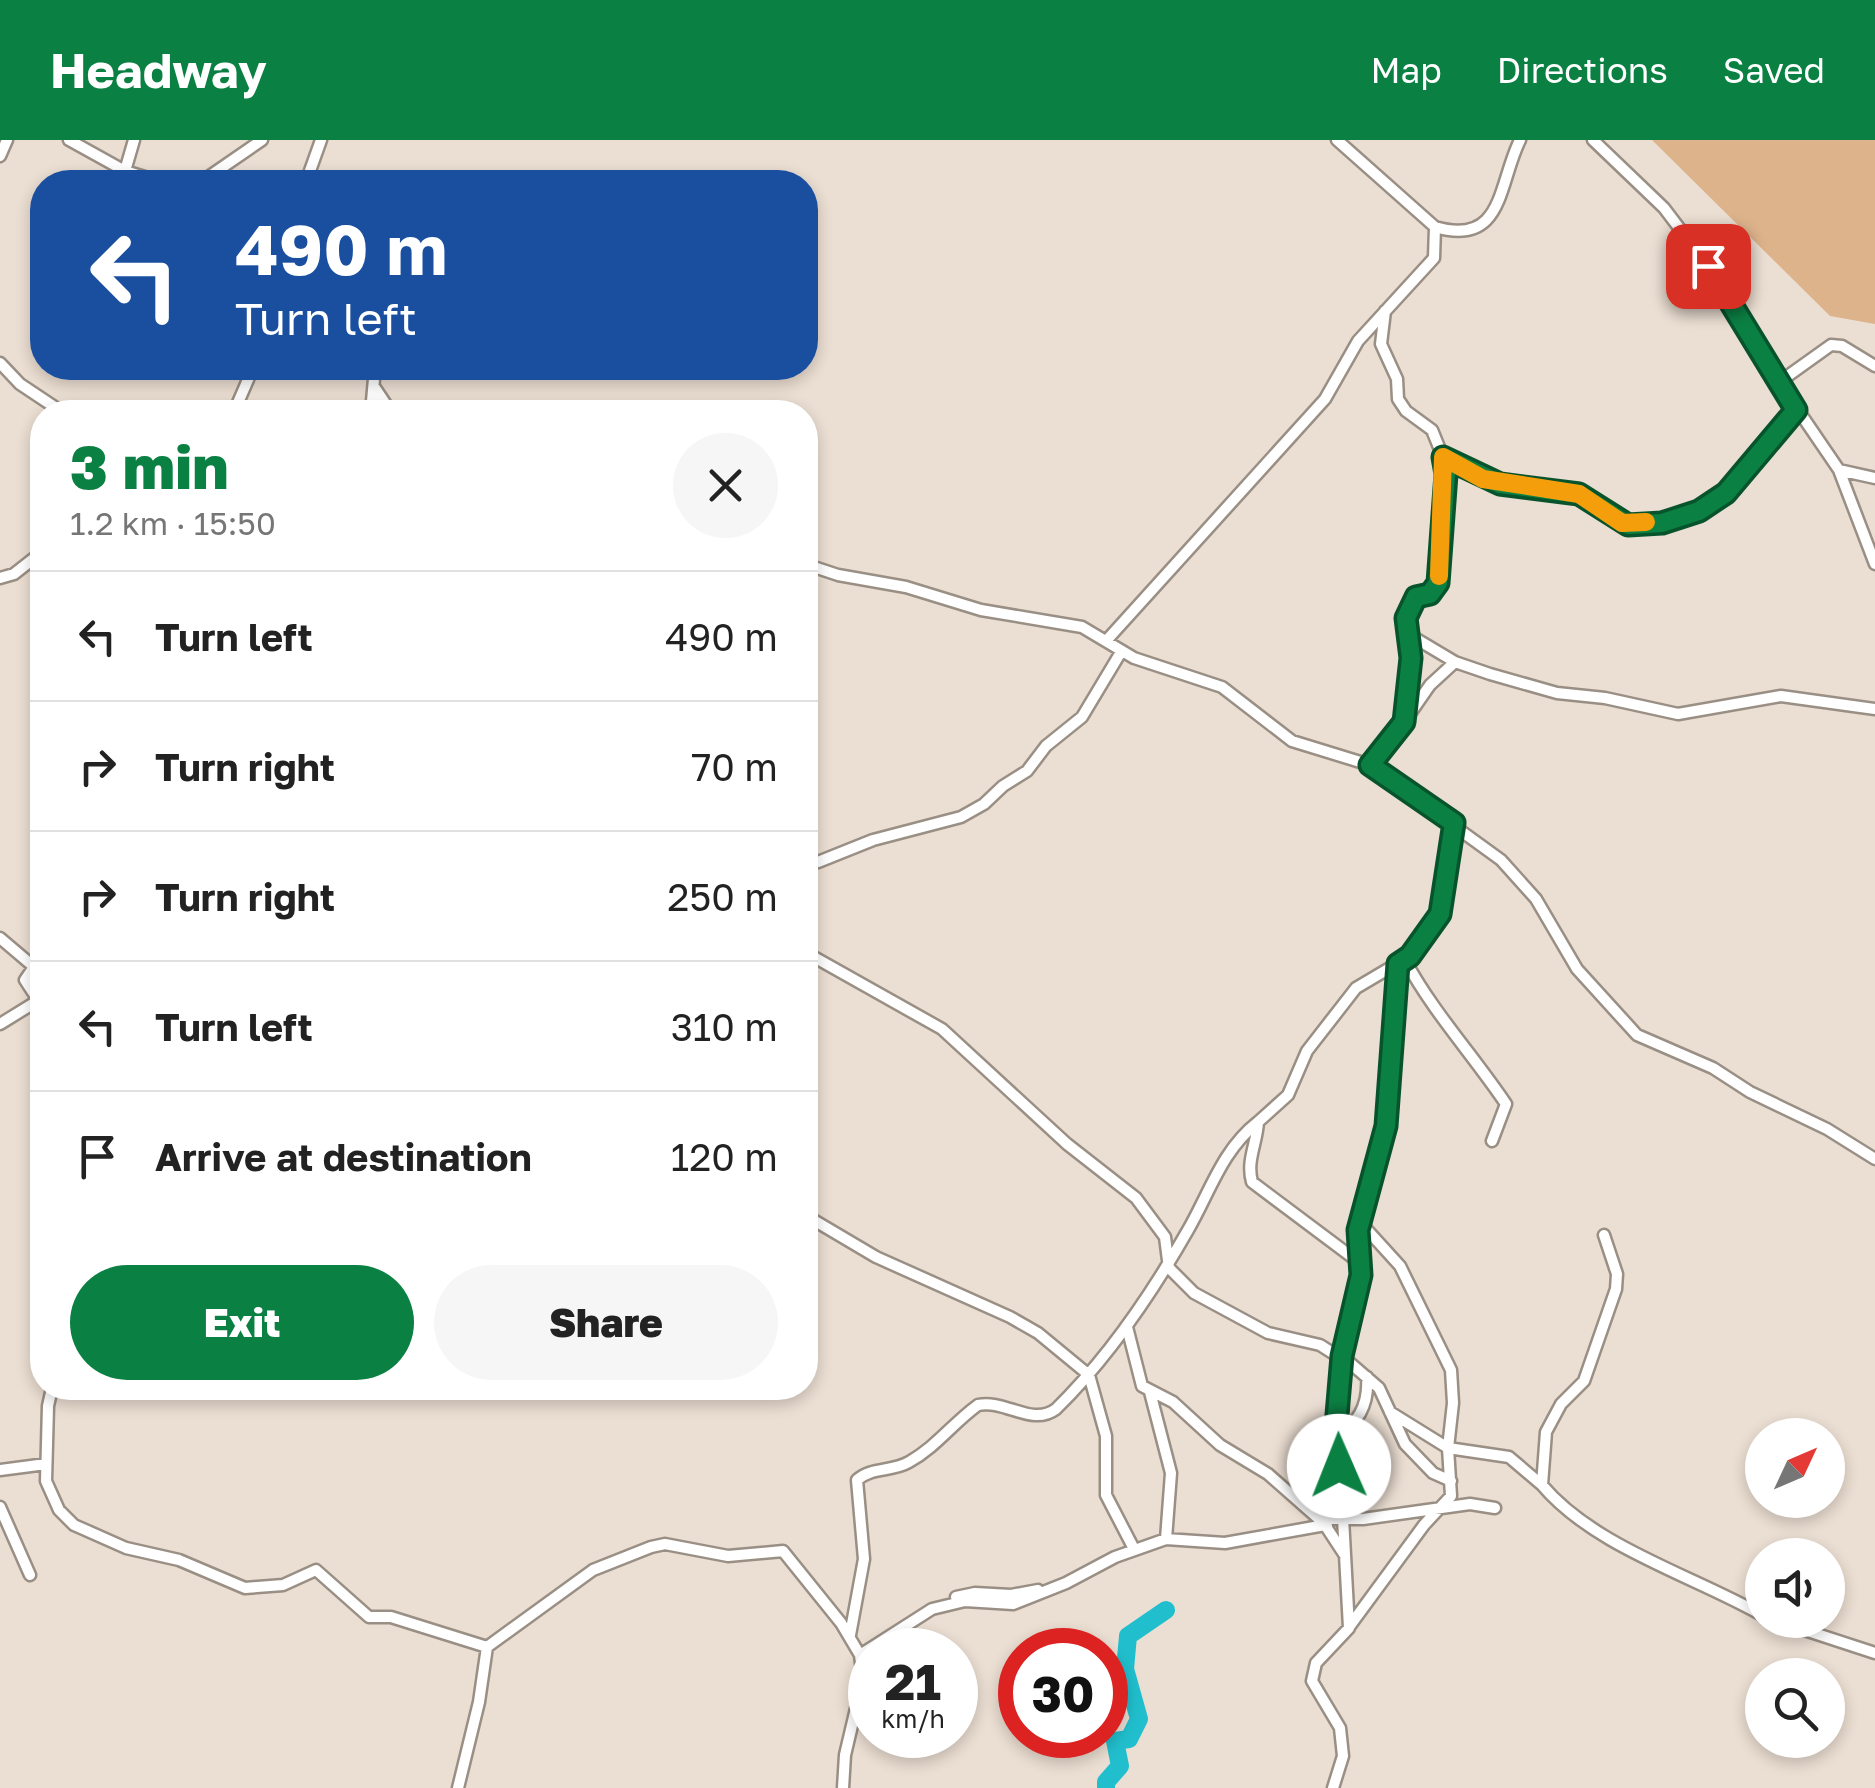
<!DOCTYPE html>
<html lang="en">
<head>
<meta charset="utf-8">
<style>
	body { margin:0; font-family:"Golos Text",sans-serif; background:#f6f6f6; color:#222; height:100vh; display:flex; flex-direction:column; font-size:38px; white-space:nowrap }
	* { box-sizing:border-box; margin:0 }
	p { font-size:32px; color:#767676 }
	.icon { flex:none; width:55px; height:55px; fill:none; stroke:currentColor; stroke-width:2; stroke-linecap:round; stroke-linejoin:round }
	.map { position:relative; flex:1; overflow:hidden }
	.side { position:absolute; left:30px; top:260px; width:788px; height:1000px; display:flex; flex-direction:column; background:#fff; border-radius:40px; box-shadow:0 5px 15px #0003 }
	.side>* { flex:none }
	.guide { position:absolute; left:30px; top:30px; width:788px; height:210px; border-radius:40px; box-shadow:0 5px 15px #0003; background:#1a4fa0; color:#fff; overflow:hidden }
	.needle { width:65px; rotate:46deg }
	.controls { position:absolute; left:1745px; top:1278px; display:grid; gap:20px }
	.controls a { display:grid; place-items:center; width:100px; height:100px; border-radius:50%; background:#fff; box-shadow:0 5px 15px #0003; font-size:50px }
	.speed { position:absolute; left:848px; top:1488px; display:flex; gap:20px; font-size:50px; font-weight:700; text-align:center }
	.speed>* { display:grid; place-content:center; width:130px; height:130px; border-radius:50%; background:#fff; box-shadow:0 5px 15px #0003; line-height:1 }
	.speed small { font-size:25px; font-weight:400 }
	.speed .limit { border:15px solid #d22; background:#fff; color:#111 }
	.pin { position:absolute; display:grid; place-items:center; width:85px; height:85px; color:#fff; margin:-42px; border-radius:20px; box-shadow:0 5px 15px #0006 }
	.me { position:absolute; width:110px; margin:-55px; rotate:359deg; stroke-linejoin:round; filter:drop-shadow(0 0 8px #0008) }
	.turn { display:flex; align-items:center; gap:35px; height:210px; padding:0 40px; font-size:45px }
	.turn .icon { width:130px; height:130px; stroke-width:2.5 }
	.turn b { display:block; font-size:70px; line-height:85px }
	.round { display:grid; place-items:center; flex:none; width:105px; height:105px; border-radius:52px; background:#f6f6f6 }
	.overview { display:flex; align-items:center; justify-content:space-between; height:170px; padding:0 40px }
	h1 { font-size:60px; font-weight:800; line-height:75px; color:#0b8043 }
	.button { display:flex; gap:20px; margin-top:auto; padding:20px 40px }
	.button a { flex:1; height:115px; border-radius:60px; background:#0b8043; color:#fff; font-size:40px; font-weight:800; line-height:115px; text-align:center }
	.button a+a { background:#f6f6f6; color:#222 }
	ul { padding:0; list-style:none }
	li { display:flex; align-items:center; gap:30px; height:130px; padding:0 40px; border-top:2px solid #e0e0e0 }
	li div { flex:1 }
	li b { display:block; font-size:38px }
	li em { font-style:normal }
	header { display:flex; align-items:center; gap:60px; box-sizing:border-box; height:140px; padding:0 50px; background:#0b8043; color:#fff }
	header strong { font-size:48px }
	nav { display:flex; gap:55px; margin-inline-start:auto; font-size:35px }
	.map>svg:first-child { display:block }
</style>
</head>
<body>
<header>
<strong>Headway</strong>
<nav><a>Map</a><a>Directions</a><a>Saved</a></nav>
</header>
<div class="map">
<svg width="1875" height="1648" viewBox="0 0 1875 1648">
	<rect width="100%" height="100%" fill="#ebded2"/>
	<path fill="#ddb38b" d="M1652 0H1875V184L1830 176Z"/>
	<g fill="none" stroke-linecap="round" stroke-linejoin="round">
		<path stroke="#21bfce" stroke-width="18" d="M1106 1648V1642L1120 1626 1115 1601 1129 1599 1139 1579 1125 1529 1128 1496 1166 1470"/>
		<defs>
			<path id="minor" d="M69 0 125 31 161 42
				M1593 0 1664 68 1708 126 1751 201 1839 330 1875 424
				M0 16 7 0
				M125 31 134 0
				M201 42 262 0
				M306 42 321 0
				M1435 87C1504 107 1498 44 1520 0
				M1385 171 1381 204 1397 239 1398 259 1406 271 1432 290 1443 317 1438 443 1429 454 1417 457 1406 478 1408 494 1455 522 1490 534 1557 553 1605 558 1678 574 1781 556 1875 569
				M0 223 20 244 62 272
				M1778 243 1831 205 1842 206 1875 226
				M375 248 391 272
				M234 272 253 228
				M371 272 375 228
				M1443 317 1500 344 1579 354 1628 385 1662 383 1699 371 1727 353 1796 269
				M1839 330 1875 338
				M805 424 838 435 906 447 981 470 1082 487 1134 518 1222 547 1292 601 1370 625 1501 720 1536 759 1577 829 1637 895 1713 928 1750 952 1827 989 1875 1019
				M0 438 14 434 42 412
				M1106 501 1325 259 1358 201 1434 118 1435 87 1337 0
				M1405 581 1430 545 1455 522
				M1370 625 1404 581 1411 518 1408 494
				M805 722H818L873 700 961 677 984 664 1003 646 1027 631 1046 606 1082 577 1121 512
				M0 798 33 826
				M805 812 942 889 1067 1004 1136 1058 1165 1097 1169 1128 1194 1153 1268 1193 1320 1205 1342 1219 1334 1310 1345 1340 1343 1378 1349 1488 1316 1523 1312 1541 1340 1588 1343 1616 1333 1648
				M42 815 25 840 42 866
				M1405 820C1433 872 1473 915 1506 964L1492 1001
				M1398 824 1387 986 1358 1089 1361 1135 1342 1216 1379 1248 1405 1304 1433 1333 1451 1341
				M0 884 39 860
				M805 1075 876 1117 1010 1177 1038 1193 1089 1235 1106 1296V1355L1134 1409
				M1604 1095 1617 1134 1616 1149 1584 1241 1561 1264 1546 1292 1542 1345C1594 1407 1694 1436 1762 1475
				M1360 1123 1252 1042C1246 1021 1257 1003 1258 982L1288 955 1307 911 1356 848 1410 816 1441 774 1454 683
				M1127 1187 1142 1246 1173 1262 1220 1305 1268 1334 1327 1386
				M52 1248 48 1266 46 1341 59 1370 74 1385 126 1408 179 1420 245 1448 283 1445 316 1430 369 1477H391L487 1507
				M1150 1252 1171 1333 1166 1399
				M1390 1272 1448 1308 1509 1317 1542 1345
				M1334 1298C1358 1284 1369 1266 1367 1237
				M0 1330 46 1324
				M0 1367 30 1435
				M1323 1379H1363L1470 1364 1495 1368
				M956 1457 975 1453 1011 1455 1038 1450
				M1774 1480 1875 1513
				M1349 1487 1424 1385 1451 1356 1448 1308 1453 1263 1451 1230 1400 1126 1360 1082
				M850 1495 864 1419 857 1340C871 1327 892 1332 909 1322 936 1307 953 1283 978 1265 1005 1259 1032 1287 1056 1269 1109 1217 1151 1155 1188 1090 1210 1052 1222 1010 1258 982
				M860 1515 932 1469 965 1461 1013 1464 1066 1443 1115 1417 1166 1399 1225 1403 1325 1385 1344 1414
				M458 1648 479 1562 487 1507 593 1430 651 1407 665 1404 728 1416 783 1411 841 1483 860 1515 863 1539 845 1615 843 1648"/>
		</defs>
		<use href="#minor" stroke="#9a8f84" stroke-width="15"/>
		<use href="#minor" stroke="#fff" stroke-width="10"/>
	</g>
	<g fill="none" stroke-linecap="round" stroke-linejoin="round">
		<defs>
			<path id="route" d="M1339 1326 1334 1310 1342 1216 1361 1135 1358 1090 1386 986 1398 824 1410 816 1440 774 1454 683 1370 625 1404 582 1411 518 1406 478 1416 457 1430 454 1438 443 1446 334 1443 317 1500 344 1579 354 1628 385 1662 383 1699 371 1726 353 1796 270 1708 126"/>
		</defs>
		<use href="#route" stroke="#07532c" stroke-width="25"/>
		<use href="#route" stroke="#0b8043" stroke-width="18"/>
		<path stroke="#f59e0b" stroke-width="18" d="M1439 436 1443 317 1483 339 1579 354 1622 383 1646 382"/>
	</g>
</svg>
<div class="controls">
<a><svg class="needle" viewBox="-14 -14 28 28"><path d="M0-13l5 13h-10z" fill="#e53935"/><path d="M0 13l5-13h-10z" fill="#767676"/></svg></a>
<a><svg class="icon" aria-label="sound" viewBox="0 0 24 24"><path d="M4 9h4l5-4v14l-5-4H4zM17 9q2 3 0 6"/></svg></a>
<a><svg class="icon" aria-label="search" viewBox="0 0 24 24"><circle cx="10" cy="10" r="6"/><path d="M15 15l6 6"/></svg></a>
</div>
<div class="speed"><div>21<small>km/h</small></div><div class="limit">30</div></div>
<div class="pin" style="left:1708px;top:126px;background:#d93025"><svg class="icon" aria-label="arrive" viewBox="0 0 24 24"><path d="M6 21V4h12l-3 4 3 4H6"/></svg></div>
<svg class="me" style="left:1339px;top:1326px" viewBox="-20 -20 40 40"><circle r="19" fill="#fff"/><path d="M0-13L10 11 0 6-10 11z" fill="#0b8043"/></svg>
<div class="guide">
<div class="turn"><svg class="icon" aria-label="left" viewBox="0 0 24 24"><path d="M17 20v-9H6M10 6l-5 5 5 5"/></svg><div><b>490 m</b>Turn left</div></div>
</div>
<section class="side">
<div class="overview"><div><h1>3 min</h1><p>1.2 km · 15:50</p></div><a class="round"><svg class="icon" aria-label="close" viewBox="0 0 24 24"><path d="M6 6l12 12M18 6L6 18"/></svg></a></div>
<ul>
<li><svg class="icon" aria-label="left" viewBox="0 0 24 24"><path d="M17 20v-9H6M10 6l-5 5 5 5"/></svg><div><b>Turn left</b></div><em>490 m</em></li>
<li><svg class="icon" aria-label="right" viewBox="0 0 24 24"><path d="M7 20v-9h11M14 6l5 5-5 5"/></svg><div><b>Turn right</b></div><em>70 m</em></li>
<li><svg class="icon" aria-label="right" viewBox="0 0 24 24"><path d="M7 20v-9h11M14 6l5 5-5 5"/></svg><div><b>Turn right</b></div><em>250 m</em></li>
<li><svg class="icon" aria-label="left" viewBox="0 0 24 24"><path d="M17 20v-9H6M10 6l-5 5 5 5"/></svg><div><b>Turn left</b></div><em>310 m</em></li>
<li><svg class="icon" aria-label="arrive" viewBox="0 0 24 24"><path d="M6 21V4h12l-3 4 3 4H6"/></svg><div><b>Arrive at destination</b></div><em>120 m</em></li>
</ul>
<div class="button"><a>Exit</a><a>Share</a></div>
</section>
</div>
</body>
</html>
